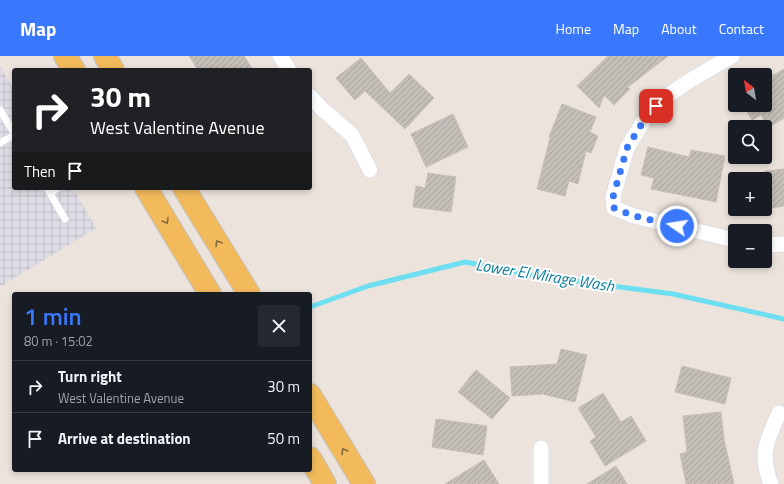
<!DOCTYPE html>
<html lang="en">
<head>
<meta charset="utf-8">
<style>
	:root { --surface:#171b24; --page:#242831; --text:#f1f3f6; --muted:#9ea1a6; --line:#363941; --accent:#3978fc }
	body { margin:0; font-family:"Titillium Web",sans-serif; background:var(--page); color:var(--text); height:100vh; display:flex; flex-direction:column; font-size:15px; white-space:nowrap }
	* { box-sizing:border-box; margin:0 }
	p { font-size:13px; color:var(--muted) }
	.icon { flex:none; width:22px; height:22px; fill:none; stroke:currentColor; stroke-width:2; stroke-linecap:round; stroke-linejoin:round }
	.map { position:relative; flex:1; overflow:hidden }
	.drawer { position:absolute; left:12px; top:236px; width:300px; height:180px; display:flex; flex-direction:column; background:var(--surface); border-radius:4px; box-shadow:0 2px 6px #0003 }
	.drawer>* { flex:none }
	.top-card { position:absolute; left:12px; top:12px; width:300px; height:122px; border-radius:4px; box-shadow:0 2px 6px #0003; background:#202124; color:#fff; overflow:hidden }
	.needle { width:26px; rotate:329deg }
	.tools { position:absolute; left:728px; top:12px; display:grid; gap:8px }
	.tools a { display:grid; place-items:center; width:44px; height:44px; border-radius:4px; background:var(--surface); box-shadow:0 2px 6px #0003; font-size:20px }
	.pin { position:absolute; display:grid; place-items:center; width:34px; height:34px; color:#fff; margin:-17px; border-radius:8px; box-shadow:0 2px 6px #0006 }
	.me { position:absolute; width:44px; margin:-22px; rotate:283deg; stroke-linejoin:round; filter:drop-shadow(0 0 3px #0008) }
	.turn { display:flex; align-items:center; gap:14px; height:84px; padding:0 12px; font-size:18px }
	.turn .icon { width:52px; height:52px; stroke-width:2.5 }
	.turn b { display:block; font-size:28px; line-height:34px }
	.then { display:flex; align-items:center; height:38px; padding:0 12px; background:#0003; gap:8px; font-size:15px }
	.round { display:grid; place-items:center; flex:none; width:42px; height:42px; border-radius:4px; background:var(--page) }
	.summary { display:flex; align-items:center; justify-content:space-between; height:68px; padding:0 12px }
	h1 { font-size:24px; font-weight:600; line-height:30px; color:var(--accent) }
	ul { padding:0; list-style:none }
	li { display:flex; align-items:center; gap:12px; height:52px; padding:0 12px; border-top:1px solid var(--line) }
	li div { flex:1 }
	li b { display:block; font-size:15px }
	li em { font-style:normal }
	header { display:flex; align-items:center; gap:24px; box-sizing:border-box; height:56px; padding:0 20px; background:var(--accent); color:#fff }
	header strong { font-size:19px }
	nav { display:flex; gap:22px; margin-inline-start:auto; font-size:14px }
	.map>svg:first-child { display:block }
	.industrial { fill:url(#industrial-grid) }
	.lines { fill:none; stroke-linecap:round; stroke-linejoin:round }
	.stream { stroke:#6ddff0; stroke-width:5 }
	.building { fill:url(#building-hatch); stroke:#c8bfb6 }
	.lane-casing { stroke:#d1d7e3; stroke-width:8 }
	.street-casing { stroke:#d1d7e3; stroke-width:16 }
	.primary-casing { stroke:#c3c3c3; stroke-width:24 }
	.lane { stroke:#fff; stroke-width:7 }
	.street { stroke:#fff; stroke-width:15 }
	.primary { stroke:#f2ba5b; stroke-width:22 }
	.oneway { stroke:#846b40 }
	.route { stroke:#3978fc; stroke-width:7; stroke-dasharray:0 12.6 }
	.labels { text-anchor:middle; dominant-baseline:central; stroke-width:4; stroke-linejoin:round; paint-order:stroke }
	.water-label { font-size:16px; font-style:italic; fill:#0b7f9d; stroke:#fff }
</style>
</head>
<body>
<header>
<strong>Map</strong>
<nav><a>Home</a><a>Map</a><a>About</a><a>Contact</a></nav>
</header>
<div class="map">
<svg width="784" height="428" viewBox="0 0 784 428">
	<defs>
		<pattern id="industrial-grid" width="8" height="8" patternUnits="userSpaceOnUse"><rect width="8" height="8" fill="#dedde5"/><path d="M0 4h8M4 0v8" fill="none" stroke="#bfbec5"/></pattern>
		<pattern id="building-hatch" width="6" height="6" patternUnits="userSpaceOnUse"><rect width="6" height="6" fill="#c4beb8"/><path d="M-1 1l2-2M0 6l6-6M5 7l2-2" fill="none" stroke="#a9a39e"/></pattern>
	</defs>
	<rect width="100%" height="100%" fill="#ece3dc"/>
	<!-- industrial -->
	<path class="industrial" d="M0 10 14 33V132H73L96 172 0 231Z"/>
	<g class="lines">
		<!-- stream -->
		<path class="stream" d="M310 251 368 230 465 206 537 220 673 238 784 263"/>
	</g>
	<!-- building -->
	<g class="building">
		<path d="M189 0H244L253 14H198Z"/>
		<path d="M608 0H668L628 31 630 33 614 49 604 39 599 52 577 30Z"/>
		<path d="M361 2 390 37 409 18 434 42 405 73 365 35 355 44 336 22Z"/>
		<path d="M784 13V62L768 72 761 59 752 64 743 49H765V24Z"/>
		<path d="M562 48 596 61 590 76 598 80 591 97 586 95 578 128 569 125 565 140 537 133 550 82 549 81Z"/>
		<path d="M453 58 468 91 426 111 411 78Z"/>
		<path d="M648 91 689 101 691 94 725 100 716 146 651 133 654 122 641 119Z"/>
		<path d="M784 113V150L765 153V115Z"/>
		<path d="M428 117 456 121 451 156 413 151 416 130 425 132Z"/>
		<path d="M561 293 587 299 575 346 543 338 512 340 510 311 557 308Z"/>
		<path d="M682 310 731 322 725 348 675 336Z"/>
		<path d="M476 314 510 342 492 363 458 336Z"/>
		<path d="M603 337 621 366 631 360 646 385 605 410 590 385 596 381 578 352Z"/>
		<path d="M721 356 724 383 734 428H686L680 398 687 396 683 360Z"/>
		<path d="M436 363 487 370 483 399 432 391Z"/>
		<path d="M484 404 499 428H445Z"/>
		<path d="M616 410 627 428H587Z"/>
	</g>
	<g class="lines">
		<!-- lane casing -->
		<g class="lane-casing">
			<g id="lane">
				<path d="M0 54 14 77"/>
				<path d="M0 87 14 79"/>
				<path d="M47 132 65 163"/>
				<path d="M50 137 58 132"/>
			</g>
		</g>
		<!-- street casing -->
		<g class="street-casing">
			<g id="street">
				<path d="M280 0 289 14"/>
				<path d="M732 0 689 25 667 40 646 61 627 92 613 141 614 152 634 160 735 184"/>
				<path d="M310 40 321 52 352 79 370 114"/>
				<path d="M765 189 784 188"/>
				<path d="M541 392V428"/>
				<path d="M771 428C759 398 767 384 779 357"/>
			</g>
		</g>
		<!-- primary casing -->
		<g class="primary-casing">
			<g id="primary">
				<path d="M65 0 74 14"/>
				<path d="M105 0 113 14"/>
				<path d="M146 132 210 238"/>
				<path d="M184 132 249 238"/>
				<path d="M310 339 364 428"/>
				<path d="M310 402 325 428"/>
			</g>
		</g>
		<!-- lane -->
		<use href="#lane" class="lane"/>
		<!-- street -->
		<use href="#street" class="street"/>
		<!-- primary -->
		<use href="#primary" class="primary"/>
	</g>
	<!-- one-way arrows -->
	<defs><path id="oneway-chevron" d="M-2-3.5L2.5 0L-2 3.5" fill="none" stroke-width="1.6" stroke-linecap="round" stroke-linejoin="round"/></defs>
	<g class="oneway">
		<use href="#oneway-chevron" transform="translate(166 165) rotate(59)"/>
		<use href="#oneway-chevron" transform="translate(218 187) rotate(-122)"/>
		<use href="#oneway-chevron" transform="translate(344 395) rotate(-121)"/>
	</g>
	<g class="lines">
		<!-- route -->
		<path class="route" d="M656 50 646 61 627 92 613 141 614 152 634 160 677 170"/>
	</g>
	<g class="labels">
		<!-- water labels -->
		<g class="water-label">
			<text transform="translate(545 219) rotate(9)">Lower El Mirage Wash</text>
		</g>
	</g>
</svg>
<div class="tools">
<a><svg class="needle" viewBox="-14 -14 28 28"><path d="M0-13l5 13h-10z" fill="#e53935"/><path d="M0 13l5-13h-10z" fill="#9ea1a6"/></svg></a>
<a><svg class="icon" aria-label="search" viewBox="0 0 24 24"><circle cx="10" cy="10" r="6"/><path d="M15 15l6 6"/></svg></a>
<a>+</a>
<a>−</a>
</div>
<div class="pin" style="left:656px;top:50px;background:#d93025"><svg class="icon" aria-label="arrive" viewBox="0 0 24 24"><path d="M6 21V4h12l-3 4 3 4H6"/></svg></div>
<svg class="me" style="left:677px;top:170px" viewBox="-20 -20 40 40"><circle r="17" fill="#3978fc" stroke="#fff" stroke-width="3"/><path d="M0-11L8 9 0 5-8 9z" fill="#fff"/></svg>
<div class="top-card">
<div class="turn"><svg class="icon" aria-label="right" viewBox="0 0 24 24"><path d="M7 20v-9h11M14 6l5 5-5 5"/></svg><div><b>30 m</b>West Valentine Avenue</div></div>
<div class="then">Then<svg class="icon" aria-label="arrive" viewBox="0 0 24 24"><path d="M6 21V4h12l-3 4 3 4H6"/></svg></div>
</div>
<section class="drawer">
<div class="summary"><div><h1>1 min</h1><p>80 m · 15:02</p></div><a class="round"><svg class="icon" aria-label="close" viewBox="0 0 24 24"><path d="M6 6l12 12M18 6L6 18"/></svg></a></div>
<ul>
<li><svg class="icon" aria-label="right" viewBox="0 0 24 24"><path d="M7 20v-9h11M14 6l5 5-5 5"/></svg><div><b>Turn right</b><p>West Valentine Avenue</p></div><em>30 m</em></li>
<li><svg class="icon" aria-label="arrive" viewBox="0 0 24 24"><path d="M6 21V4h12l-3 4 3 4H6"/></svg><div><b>Arrive at destination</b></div><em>50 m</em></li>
</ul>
</section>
</div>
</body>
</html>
